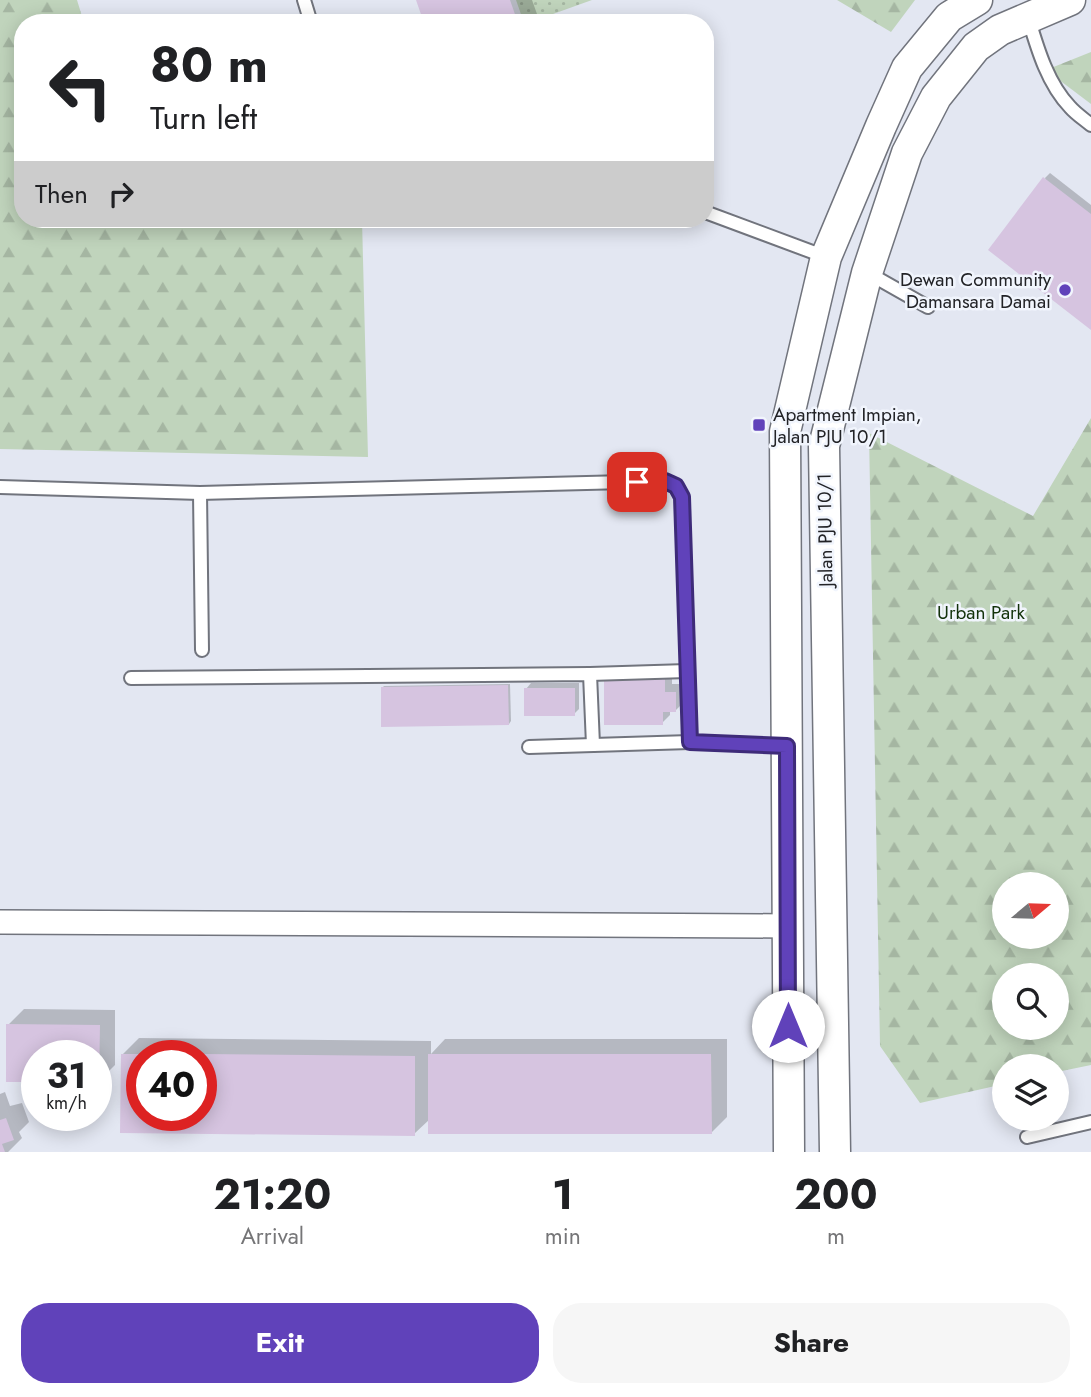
<!DOCTYPE html>
<html lang="en">
<head>
<meta charset="utf-8">
<style>
	:root { --surface:#fff; --page:#f6f6f6; --text:#202124; --muted:#757577; --accent:#6042ba }
	body { margin:0; font-family:Jost,sans-serif; background:var(--page); color:var(--text); height:100vh; display:flex; flex-direction:column; font-size:26px; white-space:nowrap }
	* { box-sizing:border-box; margin:0 }
	p { font-size:23px; color:var(--muted) }
	.icon { flex:none; width:38px; height:38px; fill:none; stroke:currentColor; stroke-width:2; stroke-linecap:round; stroke-linejoin:round }
	.map { position:relative; height:1152px; overflow:hidden }
	.side { display:flex; flex-direction:column; background:var(--surface); flex:1 }
	.side>* { flex:none }
	.guide { position:absolute; left:14px; top:14px; width:700px; height:214px; border-radius:28px; box-shadow:0 4px 18px #0003; background:#fff; color:var(--text); overflow:hidden }
	.needle { width:46px; rotate:71deg }
	.buttons { position:absolute; left:992px; top:872px; display:grid; gap:14px }
	.buttons a { display:grid; place-items:center; width:77px; height:77px; border-radius:50%; background:var(--surface); box-shadow:0 4px 18px #0003; font-size:35px }
	.speed { position:absolute; left:21px; top:1040px; display:flex; gap:14px; font-size:35px; font-weight:700; text-align:center }
	.speed>* { display:grid; place-content:center; width:91px; height:91px; border-radius:50%; background:var(--surface); box-shadow:0 4px 18px #0003; line-height:1 }
	.speed small { font-size:18px; font-weight:400 }
	.speed .limit { border:10px solid #d22; background:#fff; color:#111 }
	.pin { position:absolute; display:grid; place-items:center; width:60px; height:60px; color:#fff; margin:-30px; border-radius:14px; box-shadow:0 4px 10px #0006 }
	.me { position:absolute; width:77px; margin:-38px; rotate:0deg; stroke-linejoin:round; filter:drop-shadow(0 0 5px #0008) }
	.turn { display:flex; align-items:center; gap:24px; height:147px; padding:0 21px; font-size:32px }
	.turn .icon { width:91px; height:91px; stroke-width:2.5 }
	.turn b { display:block; font-size:49px; line-height:60px }
	.then { display:flex; align-items:center; height:66px; padding:0 21px; background:#0003; gap:14px; font-size:26px }
	.eta { display:flex; justify-content:space-evenly; align-items:center; height:119px; text-align:center }
	.eta b { font-size:42px; font-weight:700; line-height:49px }
	.primary-button { display:flex; gap:14px; margin-top:auto; padding:14px 21px }
	.primary-button a { flex:1; height:80px; border-radius:28px; background:var(--accent); color:#fff; font-size:28px; font-weight:700; line-height:80px; text-align:center }
	.primary-button a+a { background:var(--page); color:var(--text) }
	.map>svg:first-child { display:block }
	.forest { fill:url(#forest-firs); fill-rule:evenodd }
	.park { fill:url(#park-dots) }
	.shadow { fill:#0003; fill-rule:evenodd }
	.building { fill:#d6c4e0 }
	.lines { fill:none; stroke-linecap:round; stroke-linejoin:round }
	.service-casing { stroke:#71747d; stroke-width:16 }
	.minor-casing { stroke:#71747d; stroke-width:26 }
	.tertiary-casing { stroke:#71747d; stroke-width:33 }
	.service { stroke:#fff; stroke-width:12 }
	.minor { stroke:#fff; stroke-width:23 }
	.tertiary { stroke:#fff; stroke-width:30 }
	.route-casing { stroke:#3e2b79; stroke-width:18 }
	.route { stroke:#6042ba; stroke-width:12 }
	.poi-dot { fill:#6042ba; stroke:#f1f5fd; stroke-width:2.5 }
	.labels { text-anchor:middle; dominant-baseline:central; stroke-width:5; stroke-linejoin:round; paint-order:stroke }
	.poi-label { font-size:19px; fill:#222327; stroke:#f1f5fd; text-anchor:end }
	.street-label { font-size:19px; fill:#222327; stroke:#f1f5fd }
	.park-label { font-size:19px; fill:#13320b; stroke:#f1f5fd }
</style>
</head>
<body>
<div class="map">
<svg width="1091" height="1152" viewBox="0 0 1091 1152">
	<defs>
		<pattern id="forest-firs" width="22" height="20" patternUnits="userSpaceOnUse" patternTransform="scale(1.75)"><rect width="22" height="20" fill="#c0d4bc"/><path d="M5 1l3.5 6h-7zM16 11l3.5 6h-7z" fill="#a5b6a2"/></pattern>
		<pattern id="park-dots" width="8" height="8" patternUnits="userSpaceOnUse" patternTransform="scale(1.75)"><rect width="8" height="8" fill="#c0d4bc"/><path d="M2 2h.1M6 6h.1" fill="none" stroke="#a5b6a2" stroke-width="1.8" stroke-linecap="round"/></pattern>
	</defs>
	<rect width="100%" height="100%" fill="#e3e7f2"/>
	<!-- forest -->
	<g class="forest">
		<path d="M0 0H77L84 23H23V219H362L368 457 0 449Z"/>
		<path d="M837 0H915L891 32Z"/>
		<path d="M1091 52V104L1046 70Z"/>
		<path d="M1091 418V1065L1057 1072V1066H1004V1084L920 1103 880 1046 869 433 1033 516ZM1004 884H1057V936H1004ZM1004 975H1057V1027H1004Z"/>
	</g>
	<!-- park -->
	<path class="park" d="M516 0H592L528 23H524Z"/>
	<!-- shadow -->
	<g class="shadow">
		<path d="M418 0H532L537 14 528 23H426Z"/>
		<path d="M1050 173 1091 205V327L1045 178Z"/>
		<path d="M672 671V684H684V702L676 710H670V715L662 723 606 679Z"/>
		<path d="M531 683H579V709L574 714 526 689Z"/>
		<path d="M510 684 511 721 509 724 382 688 384 686Z"/>
		<path d="M24 1009 115 1010V1065L99 1081 96 1055H37L8 1025Z"/>
		<path d="M139 1038 431 1041V1054L445 1039H727V1117L711 1133 430 1119 414 1134 122 1131 123 1054ZM142 1055H201V1115H142Z"/>
		<path d="M5 1092 10 1106 22 1103 29 1122 19 1132 22 1138 8 1152H0V1094Z"/>
	</g>
	<!-- building -->
	<g class="building">
		<path d="M416 0H510L518 23H424Z"/>
		<path d="M1043 177 1091 214V330L988 250Z"/>
		<path d="M665 678V692H676V712H663V725H604V679Z"/>
		<path d="M508 685 509 725 381 727V687Z"/>
		<rect x="524" y="688" width="51" height="28"/>
		<path d="M6 1024 100 1025 99 1083H96V1055H37V1082H6Z"/>
		<path d="M121 1054H142V1115H201V1054L415 1056V1136L120 1133Z"/>
		<path d="M428 1054H711L712 1134H428Z"/>
		<path d="M6 1118 14 1140 2 1144 5 1152H0V1120Z"/>
	</g>
	<g class="lines">
		<!-- service casing -->
		<g class="service-casing">
			<g id="service">
				<path d="M304 0 311 23"/>
				<path d="M1028 17C1037 47 1047 83 1070 107 1076 114 1084 119 1091 125"/>
				<path d="M705 212 826 257"/>
				<path d="M868 273 928 307"/>
				<path d="M0 487 200 493 665 481 676 486 682 497 690 742 787 746"/>
				<path d="M200 493 202 650"/>
				<path d="M590 674 687 671"/>
				<path d="M131 678 590 674 593 745"/>
				<path d="M529 747 690 742"/>
				<path d="M1027 1137 1091 1122"/>
			</g>
		</g>
		<!-- minor casing -->
		<g class="minor-casing">
			<path id="minor" d="M0 922 787 926"/>
		</g>
		<!-- tertiary casing -->
		<g class="tertiary-casing">
			<g id="tertiary">
				<path d="M789 1152 785 432 826 257 881 126 907 68 949 17 977 0"/>
				<path d="M835 1152 824 446 867 273 907 153 936 97 976 47 1000 30 1070 0"/>
			</g>
		</g>
		<!-- service -->
		<use href="#service" class="service"/>
		<!-- minor -->
		<use href="#minor" class="minor"/>
		<!-- tertiary -->
		<use href="#tertiary" class="tertiary"/>
	</g>
	<g class="lines">
		<!-- route casing -->
		<g class="route-casing">
			<path id="route" d="M637 482 665 481 676 486 682 497 690 742 787 746 788 1026"/>
		</g>
		<!-- route -->
		<use href="#route" class="route"/>
	</g>
	<!-- markers -->
	<g class="poi-dot">
		<circle cx="1065" cy="290" r="7"/>
		<rect x="752" y="418" width="14" height="14" rx="3.5"/>
	</g>
	<g class="labels">
		<!-- poi labels -->
		<g class="poi-label">
			<text x="1051" y="279">Dewan Community<tspan x="1051" dy="22">Damansara Damai</tspan></text>
			<text x="773" y="414" text-anchor="start">Apartment Impian,<tspan x="773" dy="22">Jalan PJU 10/1</tspan></text>
		</g>
		<!-- street labels -->
		<g class="street-label">
			<text transform="translate(825 530) rotate(-91)">Jalan PJU 10/1</text>
		</g>
		<!-- park labels -->
		<g class="park-label">
			<text x="981" y="612">Urban Park</text>
		</g>
	</g>
</svg>
<div class="buttons">
<a><svg class="needle" viewBox="-14 -14 28 28"><path d="M0-13l5 13h-10z" fill="#e53935"/><path d="M0 13l5-13h-10z" fill="#757577"/></svg></a>
<a><svg class="icon" aria-label="search" viewBox="0 0 24 24"><circle cx="10" cy="10" r="6"/><path d="M15 15l6 6"/></svg></a>
<a><svg class="icon" aria-label="layers" viewBox="0 0 24 24"><path d="M12 4l9 5-9 5-9-5zM3 14l9 5 9-5"/></svg></a>
</div>
<div class="speed"><div>31<small>km/h</small></div><div class="limit">40</div></div>
<div class="pin" style="left:637px;top:482px;background:#d93025"><svg class="icon" aria-label="arrive" viewBox="0 0 24 24"><path d="M6 21V4h12l-3 4 3 4H6"/></svg></div>
<svg class="me" style="left:788px;top:1026px" viewBox="-20 -20 40 40"><circle r="19" fill="#fff"/><path d="M0-13L10 11 0 6-10 11z" fill="#6042ba"/></svg>
<div class="guide">
<div class="turn"><svg class="icon" aria-label="left" viewBox="0 0 24 24"><path d="M17 20v-9H6M10 6l-5 5 5 5"/></svg><div><b>80 m</b>Turn left</div></div>
<div class="then">Then<svg class="icon" aria-label="right" viewBox="0 0 24 24"><path d="M7 20v-9h11M14 6l5 5-5 5"/></svg></div>
</div>
</div>
<section class="side">
<div class="eta">
<div><b>21:20</b><p>Arrival</p></div>
<div><b>1</b><p>min</p></div>
<div><b>200</b><p>m</p></div>
</div>
<div class="primary-button"><a>Exit</a><a>Share</a></div>
</section>
</body>
</html>
